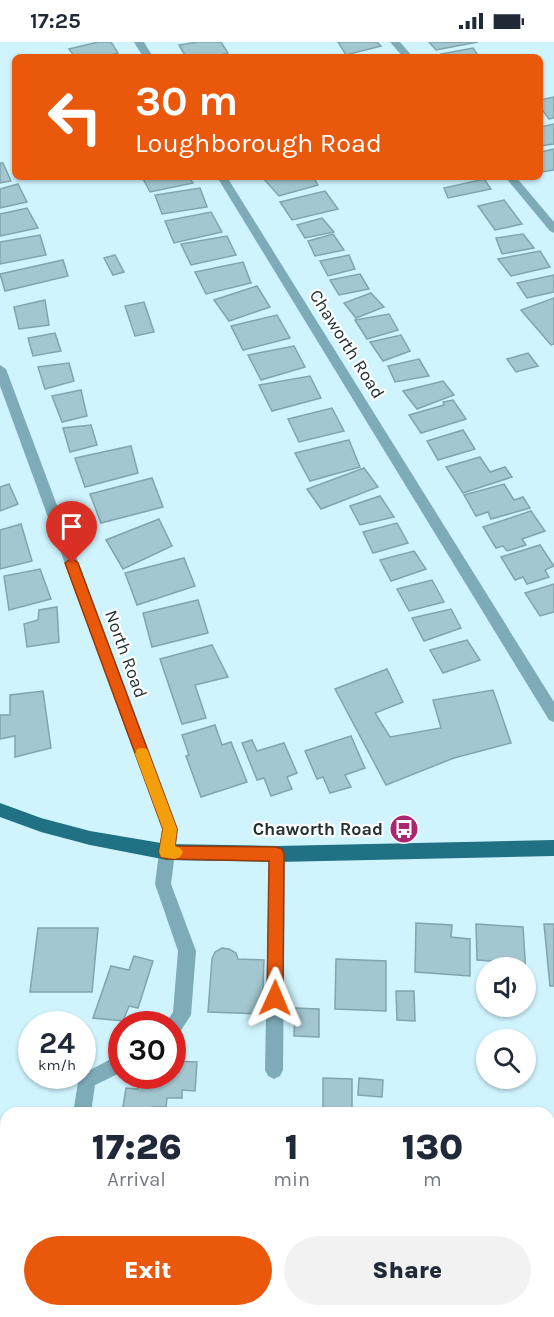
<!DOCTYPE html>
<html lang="en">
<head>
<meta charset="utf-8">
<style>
	:root { --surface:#fff; --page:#f2f2f3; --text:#1f2937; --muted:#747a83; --accent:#ea580c }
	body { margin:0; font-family:Karla,sans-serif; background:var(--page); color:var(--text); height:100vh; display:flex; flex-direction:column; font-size:22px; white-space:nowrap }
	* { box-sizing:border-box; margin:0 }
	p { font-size:20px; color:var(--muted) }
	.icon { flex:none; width:33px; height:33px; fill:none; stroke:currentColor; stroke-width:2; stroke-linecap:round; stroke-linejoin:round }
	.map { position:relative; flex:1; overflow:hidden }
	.side { position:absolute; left:0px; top:1065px; width:555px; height:210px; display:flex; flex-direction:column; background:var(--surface); border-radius:18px 18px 0 0; box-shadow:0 2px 4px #0004 }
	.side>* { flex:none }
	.guide { position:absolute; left:12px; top:12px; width:531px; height:126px; border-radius:9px; box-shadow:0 2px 4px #0004; background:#ea580c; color:#fff; overflow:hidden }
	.controls { position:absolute; left:476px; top:915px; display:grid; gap:12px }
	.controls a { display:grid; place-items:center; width:60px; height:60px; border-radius:50%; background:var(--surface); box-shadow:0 2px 4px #0004; font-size:30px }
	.speed { position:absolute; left:18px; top:969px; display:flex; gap:12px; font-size:30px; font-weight:700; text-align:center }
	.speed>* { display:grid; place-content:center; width:78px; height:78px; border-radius:50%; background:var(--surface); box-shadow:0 2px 4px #0004; line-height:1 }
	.speed small { font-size:15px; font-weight:400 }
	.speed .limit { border:9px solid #d22; background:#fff; color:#111 }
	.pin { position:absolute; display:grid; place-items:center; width:51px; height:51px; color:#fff; margin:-62px -26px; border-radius:50% 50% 50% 0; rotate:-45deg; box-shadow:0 0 6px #0007 }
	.pin .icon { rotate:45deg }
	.me { position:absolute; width:66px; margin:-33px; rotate:1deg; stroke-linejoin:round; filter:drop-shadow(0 0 4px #0008) }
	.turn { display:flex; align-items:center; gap:21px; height:126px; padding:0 24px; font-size:27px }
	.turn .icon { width:78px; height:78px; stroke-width:2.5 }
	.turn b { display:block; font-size:42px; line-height:51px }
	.eta { display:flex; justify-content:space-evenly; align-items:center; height:102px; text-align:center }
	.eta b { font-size:36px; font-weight:800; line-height:42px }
	.action { display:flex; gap:12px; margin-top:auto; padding:12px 24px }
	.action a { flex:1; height:69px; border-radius:36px; background:var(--accent); color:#fff; font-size:24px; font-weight:800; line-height:69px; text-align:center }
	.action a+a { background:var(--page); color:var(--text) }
	.status { display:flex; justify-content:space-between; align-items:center; height:42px; padding:0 30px; background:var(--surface); direction:ltr }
	.status svg { height:16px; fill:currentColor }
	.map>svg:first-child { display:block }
	.building { fill:#a3c7d1; stroke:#81a4ad; stroke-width:1.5 }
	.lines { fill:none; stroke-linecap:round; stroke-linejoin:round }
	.minor { fill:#7dabb8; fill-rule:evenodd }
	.major { fill:#207183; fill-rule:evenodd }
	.route { fill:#ea580c; stroke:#983908; stroke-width:1.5 }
	.slow { fill:#f59e0b }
	.labels { text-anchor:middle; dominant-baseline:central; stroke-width:4.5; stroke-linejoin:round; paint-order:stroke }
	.street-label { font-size:18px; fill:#223134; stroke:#fff }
	.poi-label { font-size:18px; font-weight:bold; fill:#223134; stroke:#fff; text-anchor:end }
</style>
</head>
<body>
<div class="status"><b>17:25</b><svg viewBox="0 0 49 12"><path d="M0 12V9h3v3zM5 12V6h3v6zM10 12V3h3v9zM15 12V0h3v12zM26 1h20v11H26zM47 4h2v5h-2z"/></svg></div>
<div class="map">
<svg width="554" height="1275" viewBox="0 0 554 1275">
	<rect width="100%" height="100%" fill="#cff4fe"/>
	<!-- building -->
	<g class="building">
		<path d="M98 0H111L118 11 103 15H75L69 7Z"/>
		<path d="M198 0H221L228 11 213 15H186L179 3Z"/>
		<path d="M338 0H377L381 4 346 13Z"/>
		<path d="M429 0H478L436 8Z"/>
		<path d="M473 6 479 15H443L441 12Z"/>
		<path d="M554 55V76L549 77 540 65V58Z"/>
		<path d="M554 82V102L540 104V85Z"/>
		<path d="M554 107V128L542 130 540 110Z"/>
		<path d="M0 121H3L11 139 0 141Z"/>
		<path d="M142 135H189L193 141 150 150Z"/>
		<path d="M270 135H313L318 143 279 154 264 137Z"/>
		<path d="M484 137 491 147 448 156 444 146Z"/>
		<path d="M18 142 27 160 0 166V147Z"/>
		<path d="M200 146 207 165 162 172 155 153Z"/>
		<path d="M325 149 338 167 292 178 280 160Z"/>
		<path d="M504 158 522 182 495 188 478 164Z"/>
		<path d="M27 166 38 186 0 194V172Z"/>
		<path d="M211 170 222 190 174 201 165 179Z"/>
		<path d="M322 176 334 190 305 196 297 183Z"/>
		<path d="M333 192 344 208 315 214 308 199Z"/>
		<path d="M523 192 534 206 502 212 496 196Z"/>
		<path d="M40 193 46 213 0 222V200Z"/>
		<path d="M227 194 236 213 191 223 181 202Z"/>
		<path d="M540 209 550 225 511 234 498 217Z"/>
		<path d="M115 213 124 230 113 233 104 216Z"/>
		<path d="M349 213 355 227 328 234 320 219Z"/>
		<path d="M63 218 68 234 5 249 0 232Z"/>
		<path d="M243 220 251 241 206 252 195 230Z"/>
		<path d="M360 232 369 247 339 253 330 238Z"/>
		<path d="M554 233V250L527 256 517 241Z"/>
		<path d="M257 244 270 265 229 279 214 258Z"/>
		<path d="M371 251 384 265 356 276 344 261Z"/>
		<path d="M554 256V302L551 303 521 268Z"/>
		<path d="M45 258 49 283 19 287 14 265Z"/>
		<path d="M144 260 154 290 135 294 125 264Z"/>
		<path d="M389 272 398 288 367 297 355 278Z"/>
		<path d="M277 273 290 296 243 308 231 284Z"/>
		<path d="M55 291 61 309 33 314 28 296Z"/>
		<path d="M401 293 410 309 383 319 370 300Z"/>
		<path d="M294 304 305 325 261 338 248 313Z"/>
		<path d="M528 311 538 324 516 330 507 317Z"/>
		<path d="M419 317 429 334 395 340 388 324Z"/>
		<path d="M69 321 74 339 45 347 38 325Z"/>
		<path d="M310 334 321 356 272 369 259 343Z"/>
		<path d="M443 339 454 353 417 367 403 349Z"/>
		<path d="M81 348 87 374 62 380 52 354Z"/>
		<path d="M453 358 466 377 421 391 409 373 444 363 443 360Z"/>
		<path d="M332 366 344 389 299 400 288 377Z"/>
		<path d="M91 383 97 403 70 410 63 386Z"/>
		<path d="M463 388 475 407 438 418 427 399Z"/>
		<path d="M349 398 360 425 310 439 295 411Z"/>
		<path d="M131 404 138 431 85 445 75 416Z"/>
		<path d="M480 415 490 430 505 425 512 435 463 451 446 425Z"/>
		<path d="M364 426 378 445 321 467 307 447Z"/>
		<path d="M152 436 163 465 101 481 90 452Z"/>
		<path d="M9 442 18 462 0 469V445Z"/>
		<path d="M504 442 514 458 523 455 530 466 491 477 488 470 476 474 464 453Z"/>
		<path d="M380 454 394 475 360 483 350 464Z"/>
		<path d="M531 469 545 489 522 497 526 503 507 509 503 504 496 506 483 485Z"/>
		<path d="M159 477 172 504 123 527 106 498Z"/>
		<path d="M397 481 408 501 373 511 363 490Z"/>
		<path d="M21 482 32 519 0 527V488Z"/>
		<path d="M540 503 554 524 545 528 549 535 527 542 523 535 515 538 501 515Z"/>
		<path d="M414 509 426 527 391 539 380 518Z"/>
		<path d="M184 516 195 544 137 563 125 531Z"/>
		<path d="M40 527 51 557 9 568 4 534Z"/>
		<path d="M432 538 444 560 409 569 397 547Z"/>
		<path d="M554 542V570L540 574 525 551Z"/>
		<path d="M198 558 208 591 152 605 143 571Z"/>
		<path d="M57 565 59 600 27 605 24 582 38 578 39 568Z"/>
		<path d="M451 567 461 586 424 599 412 576Z"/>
		<path d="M467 598 480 618 443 631 430 608Z"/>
		<path d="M212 603 228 635 195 643 206 676 182 682 160 617Z"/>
		<path d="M387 627 403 660 375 671 390 695 441 686 433 658 493 648 511 701 454 716 386 743 335 647Z"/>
		<path d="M43 649 51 706 15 715V694L0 697V673H10V653Z"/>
		<path d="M215 683 222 703 231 700 247 740 201 755 186 714 189 713 182 693Z"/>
		<path d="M351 694 365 726 345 733 351 745 330 751 323 735 317 737 305 709Z"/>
		<path d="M252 698 257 709 284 701 297 731 287 735 292 747 271 754 264 736 257 738 242 701Z"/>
		<path d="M416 881 452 883 451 895 470 897V934L415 930Z"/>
		<path d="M476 882 523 885 526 933 525 926H505V920L477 918Z"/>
		<path d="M544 882H554V944H550Z"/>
		<path d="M38 886H98L92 950H30Z"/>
		<path d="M222 906 229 907 236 911 238 917 264 918 262 972 208 970 212 917 215 910Z"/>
		<path d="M134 914 153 919 138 966 129 964 123 979 93 976 111 924 129 928Z"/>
		<path d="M336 917 386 919V969L335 967Z"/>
		<path d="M396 949H414L415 979 397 978Z"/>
		<path d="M295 966 319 967V995L294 994Z"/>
		<path d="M173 1019 197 1020 195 1049 182 1048V1056H167L166 1065H152V1071H122L126 1046 138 1047 139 1036 153 1037V1034H172Z"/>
		<path d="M323 1036 352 1037V1067L323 1066Z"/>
		<path d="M359 1036 383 1038 382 1055 358 1053Z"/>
		<path d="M0 1122H6V1201H2L0 1215Z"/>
		<rect x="549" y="1170" width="5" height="37"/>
		<path d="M10 1269H35V1275H9Z"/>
		<path d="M131 1269H190L189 1275H130Z"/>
		<rect x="417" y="1269" width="73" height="6"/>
	</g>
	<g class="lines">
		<!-- minor -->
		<g class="minor">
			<path d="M134 0H144L153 15H143Z"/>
			<path d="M390 0H400L413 15H403Z"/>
			<path d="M217 135H227L554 660V680L549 678Z"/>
			<path d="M505 135H516L554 180V191L550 189Z"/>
			<path d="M0 323 6 327 178 787 171 842 196 909 191 973 178 993 172 996V982H165L173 970 178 909 155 842 162 787 0 344Z"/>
			<path d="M277 804 283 807 285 812 283 1028 280 1034 274 1037 268 1034 265 1028 269 812 271 807Z"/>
			<path d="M122 1011V1030L95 1043 91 1071H73L79 1034Z"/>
			<path d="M50 1269H70L69 1275H49Z"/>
		</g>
		<!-- major -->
		<path class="major" d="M0 761 41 776 90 789 167 802 277 804 554 798V814L277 820 167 818 90 803 41 790 0 775Z"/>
	</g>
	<!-- route -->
	<path class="route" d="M72 516 78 521 177 787 175 804 276 805 282 807 284 812 283 956 281 962 275 964 269 962 267 956 269 819 167 817 161 815 159 810 163 787 65 521Z"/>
	<!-- slow -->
	<path class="slow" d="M142 706 147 707 149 712 177 787 175 804 180 806 183 810 180 815 175 817 161 815 159 810 163 787 135 712 137 707Z"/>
	<!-- icons -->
	<defs>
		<g id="bus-disc" transform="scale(1.5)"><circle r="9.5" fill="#ab2670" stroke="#fff"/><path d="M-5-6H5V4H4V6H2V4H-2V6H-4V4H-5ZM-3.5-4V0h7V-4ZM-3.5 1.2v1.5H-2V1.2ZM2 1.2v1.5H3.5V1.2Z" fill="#fff"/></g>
	</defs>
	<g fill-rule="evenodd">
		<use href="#bus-disc" x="404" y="787"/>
	</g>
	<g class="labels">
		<!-- street labels -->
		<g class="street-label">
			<text transform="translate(347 302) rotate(58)">Chaworth Road</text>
			<text transform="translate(126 612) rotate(70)">North Road</text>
		</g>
		<!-- poi labels -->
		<g class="poi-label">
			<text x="383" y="787">Chaworth Road</text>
		</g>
	</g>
</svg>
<div class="controls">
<a><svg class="icon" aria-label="sound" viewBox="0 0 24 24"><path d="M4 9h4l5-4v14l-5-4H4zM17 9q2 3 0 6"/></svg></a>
<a><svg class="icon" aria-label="search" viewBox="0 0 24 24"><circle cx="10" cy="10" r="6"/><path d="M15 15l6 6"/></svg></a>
</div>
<div class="speed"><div>24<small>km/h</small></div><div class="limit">30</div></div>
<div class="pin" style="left:72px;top:521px;background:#d93025"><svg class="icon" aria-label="arrive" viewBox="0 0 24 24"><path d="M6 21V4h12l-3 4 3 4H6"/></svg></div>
<svg class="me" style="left:275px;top:956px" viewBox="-20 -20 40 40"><path d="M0-17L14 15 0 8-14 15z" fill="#ea580c" stroke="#fff" stroke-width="4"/></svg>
<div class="guide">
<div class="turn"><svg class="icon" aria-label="left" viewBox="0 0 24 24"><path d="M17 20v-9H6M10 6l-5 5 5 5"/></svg><div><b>30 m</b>Loughborough Road</div></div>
</div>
<section class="side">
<div class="eta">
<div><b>17:26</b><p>Arrival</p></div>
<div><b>1</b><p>min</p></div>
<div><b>130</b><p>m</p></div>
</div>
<div class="action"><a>Exit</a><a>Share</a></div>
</section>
</div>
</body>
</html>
